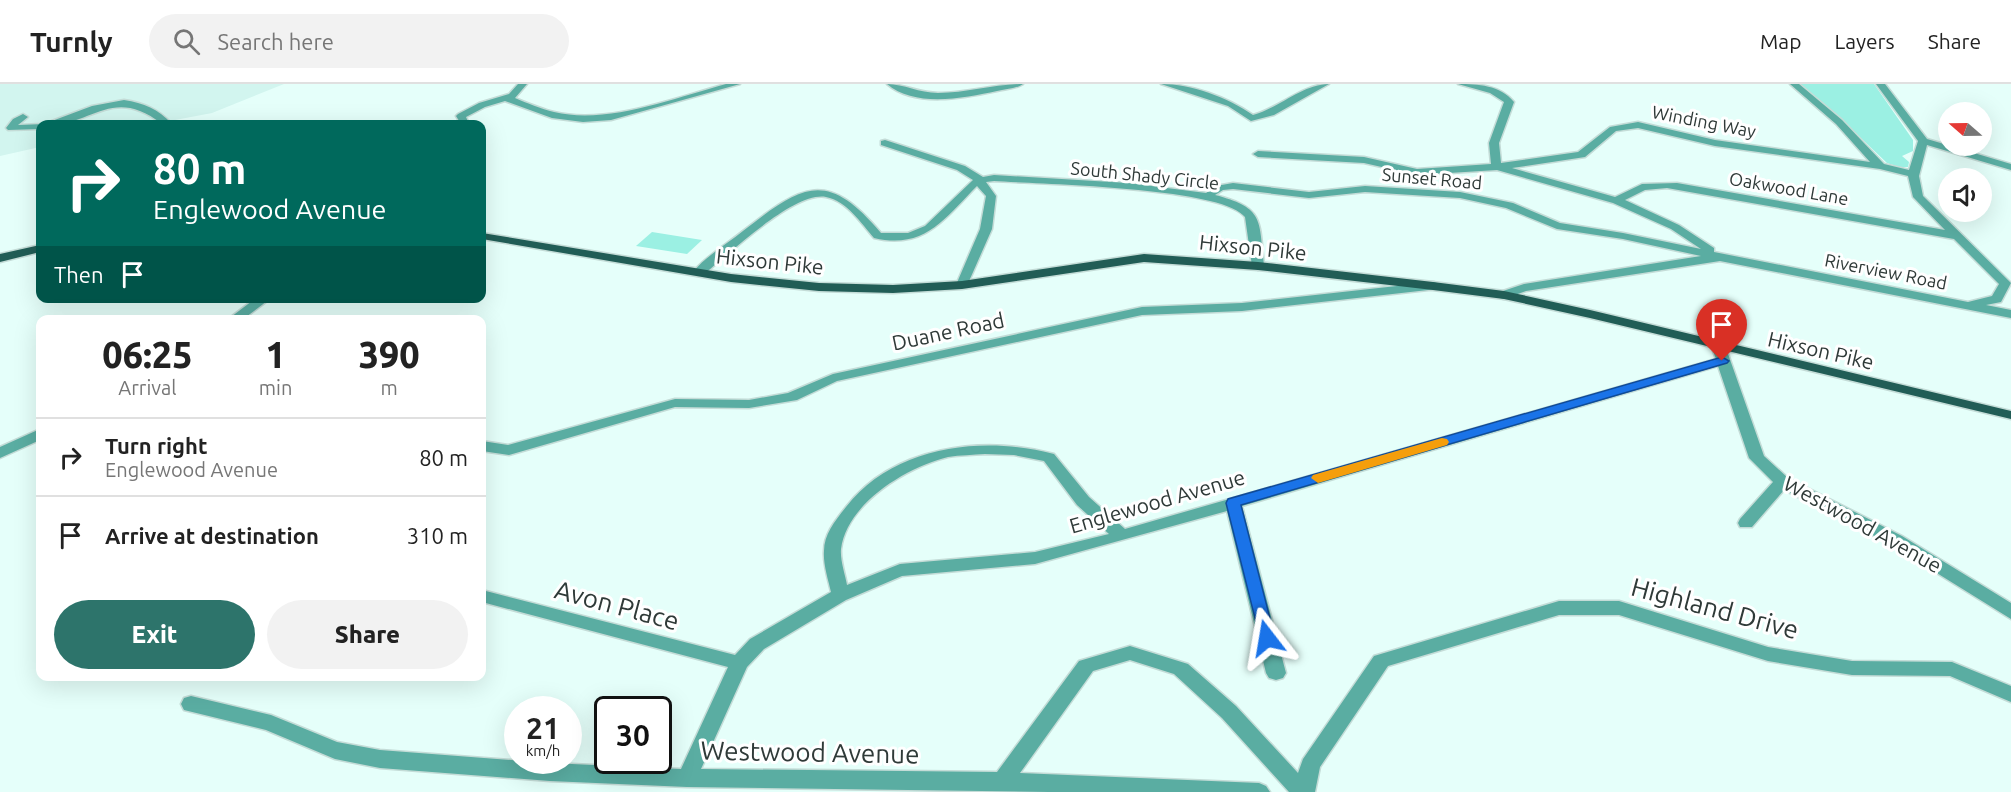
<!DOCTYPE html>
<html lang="en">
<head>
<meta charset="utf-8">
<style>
	:root { --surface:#fff; --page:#f2f2f2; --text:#222; --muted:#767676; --line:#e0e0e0; --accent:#2d746b }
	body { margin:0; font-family:Ubuntu,sans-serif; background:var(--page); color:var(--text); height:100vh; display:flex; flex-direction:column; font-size:22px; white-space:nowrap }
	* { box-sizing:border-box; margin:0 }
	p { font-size:20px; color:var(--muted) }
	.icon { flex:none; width:33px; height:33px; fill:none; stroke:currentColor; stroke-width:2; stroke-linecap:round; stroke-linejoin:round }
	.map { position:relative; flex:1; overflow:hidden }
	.side { position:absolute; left:36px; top:231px; width:450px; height:366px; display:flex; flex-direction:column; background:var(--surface); border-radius:12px; box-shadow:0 6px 24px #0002 }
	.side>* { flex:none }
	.hud { position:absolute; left:36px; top:36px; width:450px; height:183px; border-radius:12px; box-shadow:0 6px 24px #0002; background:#00695c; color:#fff; overflow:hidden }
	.needle { width:39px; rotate:290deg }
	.fabs { position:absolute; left:1938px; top:18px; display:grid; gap:12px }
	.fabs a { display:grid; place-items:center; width:54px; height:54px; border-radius:50%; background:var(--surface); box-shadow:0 6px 24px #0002; font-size:30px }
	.speed { position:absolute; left:504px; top:612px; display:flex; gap:12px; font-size:30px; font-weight:700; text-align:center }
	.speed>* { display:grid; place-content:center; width:78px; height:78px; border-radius:50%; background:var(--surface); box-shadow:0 6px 24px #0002; line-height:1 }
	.speed small { font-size:15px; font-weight:400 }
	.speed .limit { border:3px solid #111; border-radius:9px; background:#fff; color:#111 }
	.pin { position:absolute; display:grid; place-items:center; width:51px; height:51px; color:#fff; margin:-62px -26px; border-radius:50% 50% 50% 0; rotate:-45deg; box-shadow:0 0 6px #0007 }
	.pin .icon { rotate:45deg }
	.me { position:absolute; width:66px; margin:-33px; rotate:346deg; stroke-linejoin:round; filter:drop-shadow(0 0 4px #0008) }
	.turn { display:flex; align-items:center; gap:21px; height:126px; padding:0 18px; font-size:27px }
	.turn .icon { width:78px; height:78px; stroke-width:2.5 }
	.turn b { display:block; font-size:42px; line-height:51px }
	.then { display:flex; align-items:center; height:57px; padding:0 18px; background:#0003; gap:12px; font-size:22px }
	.eta { display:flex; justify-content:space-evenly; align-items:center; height:102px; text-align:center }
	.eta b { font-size:36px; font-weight:800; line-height:42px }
	.primary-button { display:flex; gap:12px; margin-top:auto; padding:12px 18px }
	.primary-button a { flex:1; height:69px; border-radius:36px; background:var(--accent); color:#fff; font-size:24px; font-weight:800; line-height:69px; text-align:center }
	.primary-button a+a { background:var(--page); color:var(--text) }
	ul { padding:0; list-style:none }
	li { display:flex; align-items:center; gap:18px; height:78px; padding:0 18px; border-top:2px solid var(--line) }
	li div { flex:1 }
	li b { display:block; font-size:22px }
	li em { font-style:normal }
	header { display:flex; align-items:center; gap:36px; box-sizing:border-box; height:84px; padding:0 30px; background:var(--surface); border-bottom:2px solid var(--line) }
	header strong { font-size:28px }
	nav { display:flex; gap:33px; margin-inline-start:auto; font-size:21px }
	.search { width:420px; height:54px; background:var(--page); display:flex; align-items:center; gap:15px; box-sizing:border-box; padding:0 21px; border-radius:33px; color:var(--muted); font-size:22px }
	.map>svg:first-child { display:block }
	.built { fill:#d2f5ef }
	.green { fill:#9bf0e3 }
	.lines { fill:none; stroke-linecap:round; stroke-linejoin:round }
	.minor-casing { stroke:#c4dcd7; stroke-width:3 }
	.major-casing { stroke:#c4dcd7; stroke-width:3 }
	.minor { fill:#5aada2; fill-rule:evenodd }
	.major { fill:#215d56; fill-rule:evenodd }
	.route { fill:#1a73e8; stroke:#114b97; stroke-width:1.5 }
	.slow { fill:#f59e0b }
	.labels { text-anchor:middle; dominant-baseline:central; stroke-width:6; stroke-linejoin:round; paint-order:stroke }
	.far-street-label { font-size:18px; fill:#2f3a38; stroke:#fff }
	.street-label { font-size:21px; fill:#2f3a38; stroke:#fff }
	.near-street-label { font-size:26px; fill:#2f3a38; stroke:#fff }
</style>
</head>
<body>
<header>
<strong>Turnly</strong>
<div class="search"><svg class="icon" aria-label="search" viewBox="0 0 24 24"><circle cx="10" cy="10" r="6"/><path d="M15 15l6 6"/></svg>Search here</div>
<nav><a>Map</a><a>Layers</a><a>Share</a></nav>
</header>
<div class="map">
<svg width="2011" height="708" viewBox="0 0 2011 708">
	<rect width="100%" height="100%" fill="#e5fffa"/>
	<!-- built -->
	<path class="built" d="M0 0H284L212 29 154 40H40V63L0 72Z"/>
	<!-- green -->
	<g class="green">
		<path d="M1797 0H1874L1913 56V67L1902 72 1909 78 1908 83H1899L1887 79 1839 33Z"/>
		<path d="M652 148 702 156 687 170 636 162Z"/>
	</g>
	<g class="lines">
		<!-- minor casing -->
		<g class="minor-casing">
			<g id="minor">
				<path d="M518 0H527L515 14C527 19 541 25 554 28 607 41 674 14 726 0H740L611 36 583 38 552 34 505 17 485 23 466 33 469 40H461L456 32 458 30 479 19 509 10Z"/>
				<path d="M887 0C904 0 919 9 938 9 967 9 995 0 1023 0 1016 5 1005 5 997 7 964 14 915 24 887 0Z"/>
				<path d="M1161 0C1191 0 1227 13 1253 31 1279 24 1303 0 1329 0L1274 31 1251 37 1228 22Z"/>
				<path d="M1458 0C1478 0 1500 1 1514 18L1499 59 1501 79 1578 68 1610 43 1638 38 1715 56 1870 78 1836 40 1790 0H1799L1842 36 1884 80 1909 86 1918 57 1876 0H1885L1927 55 2011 80V86L1927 61 1919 92 1923 112 2011 199 2001 218 1986 221 2011 226V234L1720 177 1526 207 1504 215 1500 214 1498 211 1500 208 1524 200 1701 172 1623 155 1557 145 1506 124 1460 114 1365 108 1309 114 1233 105 1223 106 1215 111C1265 124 1259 136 1264 182L1258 186 1252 182 1245 133C1223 103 1037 100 994 97L986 98 996 112 992 145 966 204H958L956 201 980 145 986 112 977 102C945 134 925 166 874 154 861 139 847 117 826 113 794 107 728 171 703 191L699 192 693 188C706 172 727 160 743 147 803 100 827 85 881 149H908L925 142 973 96 957 86 881 61V57L885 56 965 82 983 93 994 91 1128 99 1206 109 1216 102 1233 99 1309 108 1365 102 1460 108 1513 119 1560 139 1623 149 1701 165 1671 145 1613 119 1497 86 1417 91 1364 79 1258 73 1253 70 1258 67 1364 73 1417 85 1491 80 1489 59 1504 18 1490 9ZM1638 44 1715 62 1880 85 1908 92 1913 113 1945 146 1677 99 1642 100 1615 113 1512 84 1585 73 1616 47ZM1667 104 1954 155 1999 200 1992 212 1968 218 1714 168V164L1679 141 1625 116 1645 106Z"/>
				<path d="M124 16C144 19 158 25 172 40H162C111 0 90 45 44 40L92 22Z"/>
				<path d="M23 30 28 33 18 41 44 40H40V45L8 46 6 44 13 35Z"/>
				<path d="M1433 198 1437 199 1439 202 1437 205 1242 227 1142 231 837 297 797 316 749 324 675 323 509 371 482 367V357L508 361 675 315 749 316 788 309 833 290 1142 223 1242 219Z"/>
				<path d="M256 214H271L242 236H227Z"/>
				<path d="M1720 263 1727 267 1764 372 1788 394 1902 452 2011 519V535L1890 460 1784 406 1752 443H1740L1738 439 1740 435 1773 398 1749 374 1718 282 1242 422 1286 589 1283 594 1276 596 1269 594 1266 589 1227 427 1035 480 902 492 846 516 764 565 747 583 701 685 997 688 1079 577 1130 562 1188 580 1236 622 1298 689 1303 675 1374 572 1559 517H1619L1768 563 1852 577 1952 578 2011 602V618L1950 592 1852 591 1768 577 1619 531H1559L1388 582 1320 683 1315 708H1289L1222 634 1174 590 1130 576 1093 587 1020 689 1259 699 1266 702 1270 708H1049L687 703 550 697 380 684 335 675 266 646 184 626 181 620 184 614 191 612 271 631 337 658 380 666 550 679 681 685 728 583 482 518V506L735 571 750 555 831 508C828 495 823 480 824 467 824 450 835 437 846 423 893 362 983 351 1054 370L1089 413 1125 445 1716 275 1713 267ZM985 370 1014 371 1044 377 1077 421 1109 450 1035 468 900 480 847 501C845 490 840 476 841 465 847 419 907 383 948 373 960 371 973 371 985 370Z"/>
				<path d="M40 345V356L0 374V363Z"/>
			</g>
		</g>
		<!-- major casing -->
		<g class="major-casing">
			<g id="major">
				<path d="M482 149 731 190 819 199 893 201 962 197 1144 170 1258 178 1433 198 1504 207 1590 226 2011 327V335L1590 234 1504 215 1433 206 1258 186 1144 178 962 205 893 209 819 207 731 198 482 155Z"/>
				<path d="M40 161V168L0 178V170Z"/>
			</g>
		</g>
		<!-- minor -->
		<use href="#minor" class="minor"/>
		<!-- major -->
		<use href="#major" class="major"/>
	</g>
	<!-- route -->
	<path class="route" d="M1722 273 1729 277 1727 279 1241 421 1275 554 1273 558 1267 560 1261 558 1226 419 1228 415Z"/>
	<!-- slow -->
	<path class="slow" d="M1442 354 1447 355 1449 358 1447 361 1318 399 1311 394 1313 391Z"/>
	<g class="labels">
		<!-- far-street labels -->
		<g class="far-street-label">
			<text transform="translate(1704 37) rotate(11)">Winding Way</text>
			<text transform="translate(1145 91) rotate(6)">South Shady Circle</text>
			<text transform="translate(1432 94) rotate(5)">Sunset Road</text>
			<text transform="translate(1789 104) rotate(10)">Oakwood Lane</text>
			<text transform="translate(1886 187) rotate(11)">Riverview Road</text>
		</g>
		<!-- street labels -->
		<g class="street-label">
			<text transform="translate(1253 163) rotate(6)">Hixson Pike</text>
			<text transform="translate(770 177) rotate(6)">Hixson Pike</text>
			<text transform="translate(948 247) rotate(-12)">Duane Road</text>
			<text transform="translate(1821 266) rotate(13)">Hixson Pike</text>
			<text transform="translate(1157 417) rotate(-16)">Englewood Avenue</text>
			<text transform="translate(1863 440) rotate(29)">Westwood Avenue</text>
		</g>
		<!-- near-street labels -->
		<g class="near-street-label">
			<text transform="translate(617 521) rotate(15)">Avon Place</text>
			<text transform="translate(1715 524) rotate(15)">Highland Drive</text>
			<text transform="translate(810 668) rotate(1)">Westwood Avenue</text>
		</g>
	</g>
</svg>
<div class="fabs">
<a><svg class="needle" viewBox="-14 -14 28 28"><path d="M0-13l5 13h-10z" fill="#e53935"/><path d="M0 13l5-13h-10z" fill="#767676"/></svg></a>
<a><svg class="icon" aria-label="sound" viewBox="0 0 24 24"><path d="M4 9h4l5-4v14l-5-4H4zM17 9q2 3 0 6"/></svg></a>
</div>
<div class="speed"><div>21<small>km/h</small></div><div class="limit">30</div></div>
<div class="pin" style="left:1722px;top:277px;background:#d93025"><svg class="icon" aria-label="arrive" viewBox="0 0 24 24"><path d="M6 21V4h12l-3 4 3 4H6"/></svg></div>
<svg class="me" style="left:1267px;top:554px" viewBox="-20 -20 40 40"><path d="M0-17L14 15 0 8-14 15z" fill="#1a73e8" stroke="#fff" stroke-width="4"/></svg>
<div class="hud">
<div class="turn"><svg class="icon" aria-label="right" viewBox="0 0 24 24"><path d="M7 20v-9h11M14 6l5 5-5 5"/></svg><div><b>80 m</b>Englewood Avenue</div></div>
<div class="then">Then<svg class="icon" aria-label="arrive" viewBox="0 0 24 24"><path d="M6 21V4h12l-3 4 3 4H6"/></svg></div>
</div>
<section class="side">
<div class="eta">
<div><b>06:25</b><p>Arrival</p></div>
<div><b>1</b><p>min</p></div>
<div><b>390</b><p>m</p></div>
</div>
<ul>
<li><svg class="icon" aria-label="right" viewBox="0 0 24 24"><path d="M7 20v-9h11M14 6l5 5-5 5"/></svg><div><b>Turn right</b><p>Englewood Avenue</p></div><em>80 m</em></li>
<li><svg class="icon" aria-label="arrive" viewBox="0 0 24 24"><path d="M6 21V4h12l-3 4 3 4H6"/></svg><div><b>Arrive at destination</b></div><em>310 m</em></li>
</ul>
<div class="primary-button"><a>Exit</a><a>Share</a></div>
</section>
</div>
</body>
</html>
